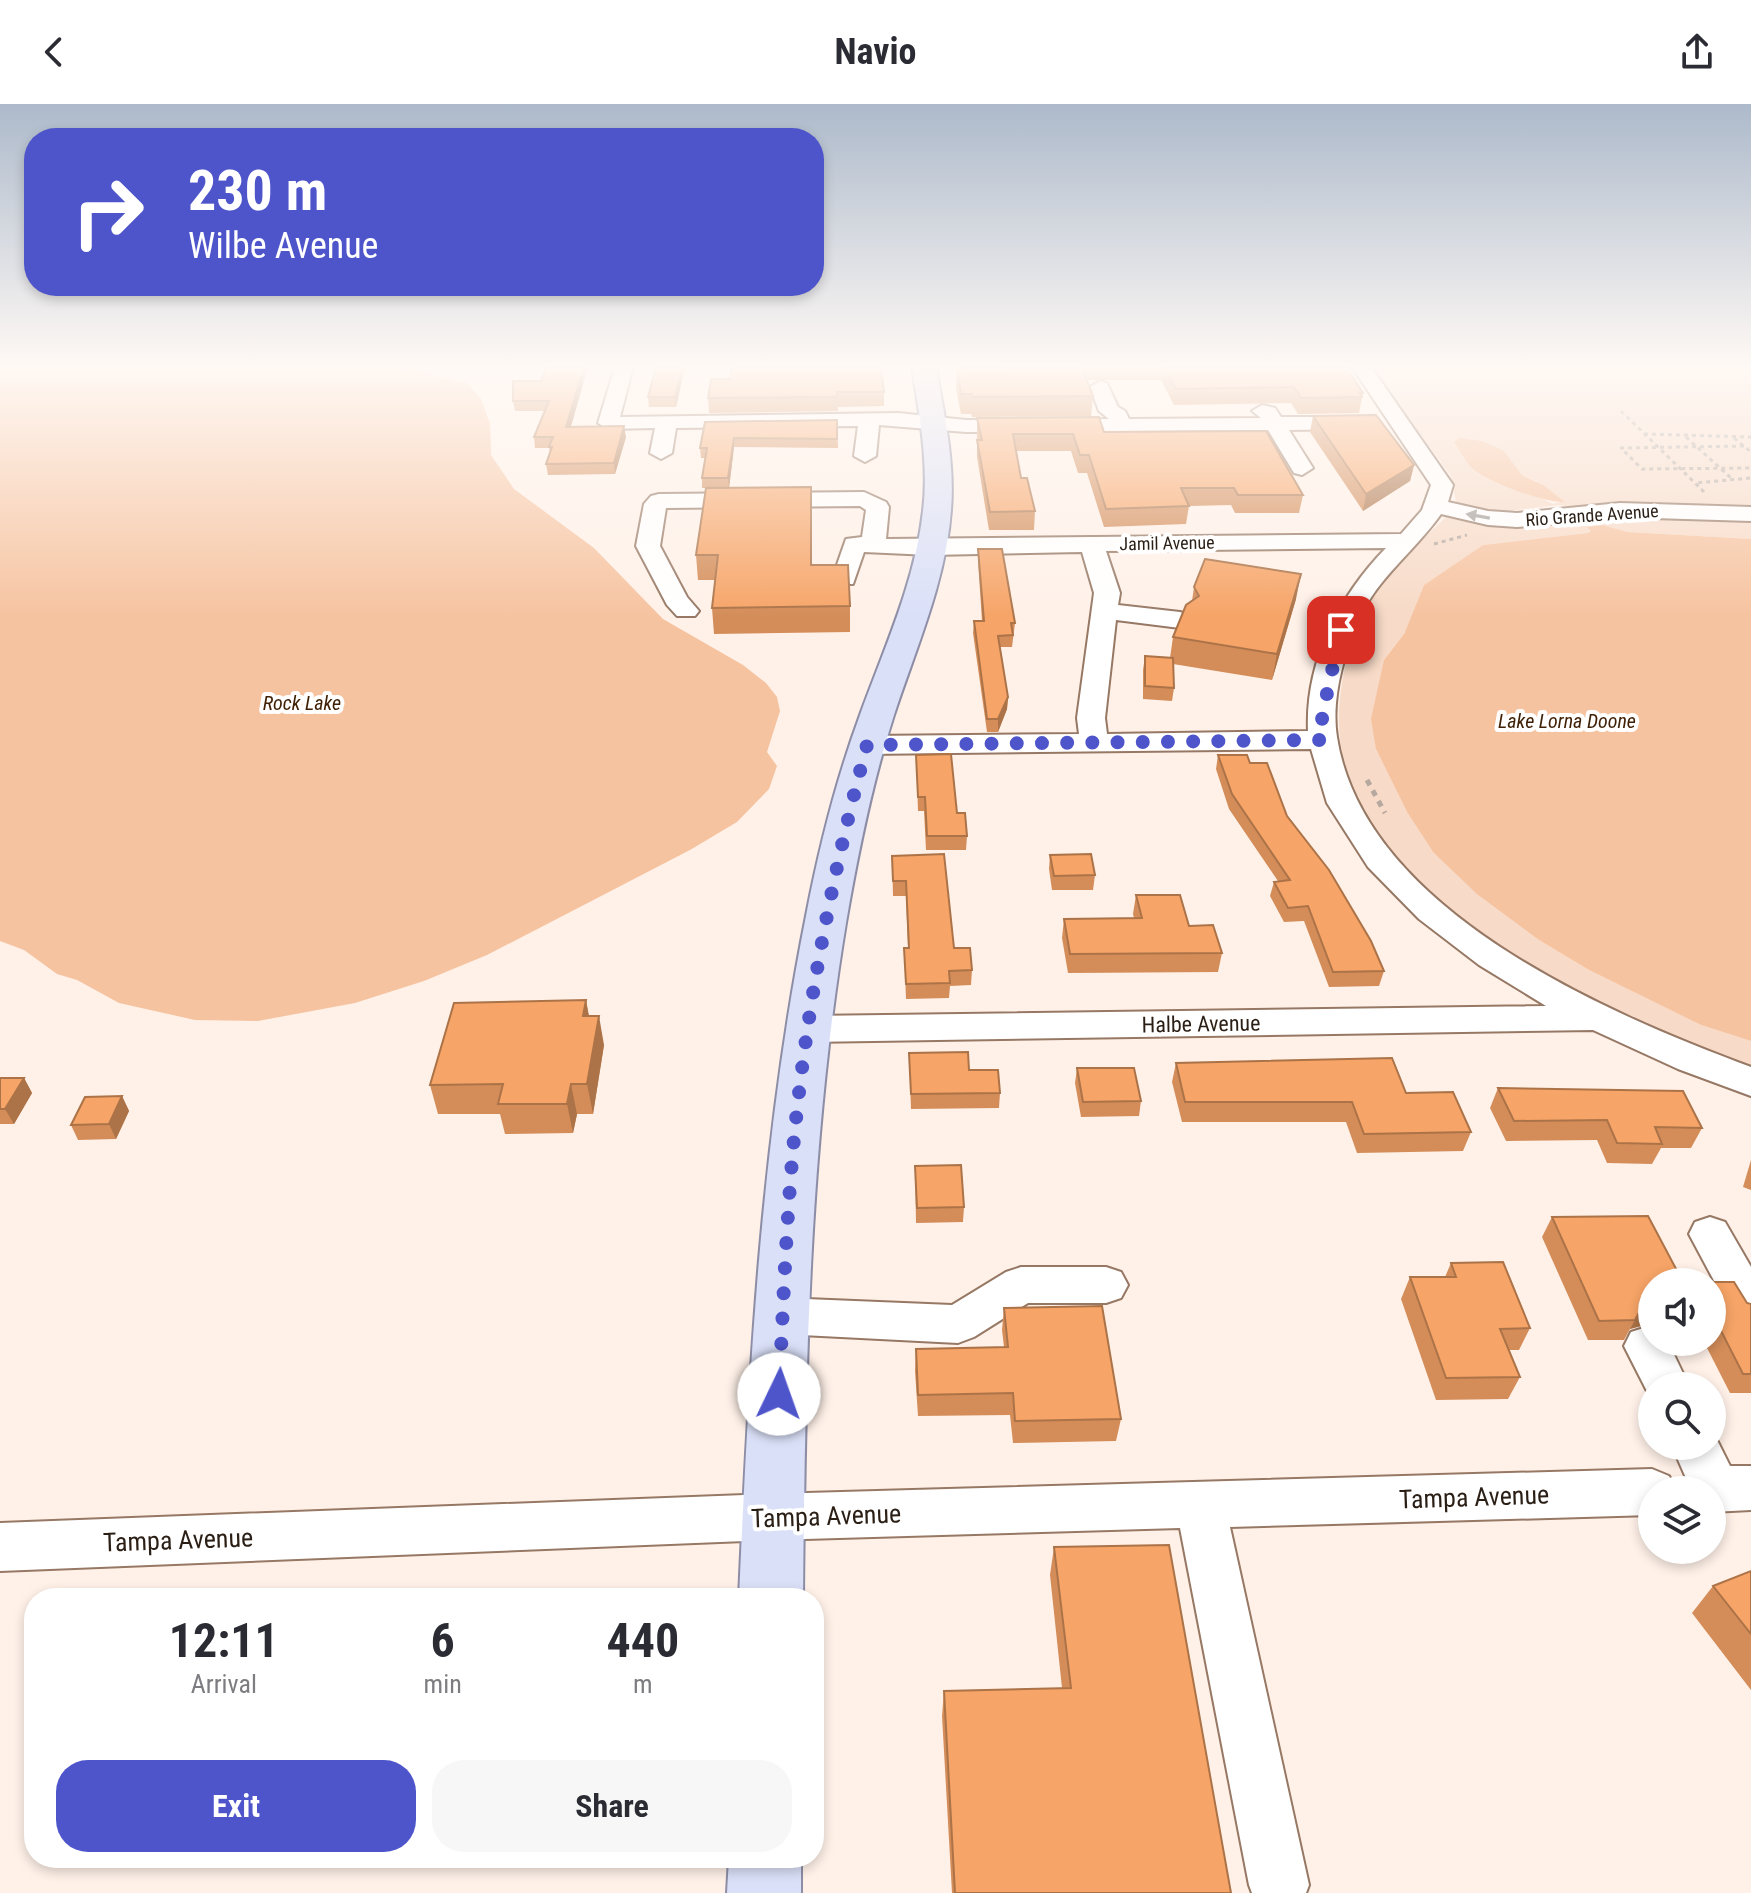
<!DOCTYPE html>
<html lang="en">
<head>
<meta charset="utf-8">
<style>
	:root { --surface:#fff; --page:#f7f7f7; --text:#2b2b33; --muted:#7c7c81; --accent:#4e55cb }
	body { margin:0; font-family:"Roboto Condensed",sans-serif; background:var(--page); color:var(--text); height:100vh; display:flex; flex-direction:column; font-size:30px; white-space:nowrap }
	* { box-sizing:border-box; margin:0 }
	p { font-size:26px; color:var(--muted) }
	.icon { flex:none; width:44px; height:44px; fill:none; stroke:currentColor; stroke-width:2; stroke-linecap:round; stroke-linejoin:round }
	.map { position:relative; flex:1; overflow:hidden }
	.drawer { position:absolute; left:24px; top:1484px; width:800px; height:280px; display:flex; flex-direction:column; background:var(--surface); border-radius:32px; box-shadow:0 4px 12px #0003 }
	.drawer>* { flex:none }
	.guide { position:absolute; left:24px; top:24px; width:800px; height:168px; border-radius:32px; box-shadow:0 4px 12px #0003; background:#4e55cb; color:#fff; overflow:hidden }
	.tools { position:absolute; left:1638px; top:1164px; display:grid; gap:16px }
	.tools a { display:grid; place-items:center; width:88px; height:88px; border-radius:50%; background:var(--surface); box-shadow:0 4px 12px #0003; font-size:40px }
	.pin { position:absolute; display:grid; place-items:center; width:68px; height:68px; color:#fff; margin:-34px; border-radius:16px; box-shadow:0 4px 12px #0006 }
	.me { position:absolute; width:88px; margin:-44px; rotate:3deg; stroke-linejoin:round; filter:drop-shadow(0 0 6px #0008) }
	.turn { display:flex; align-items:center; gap:28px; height:168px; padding:0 32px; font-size:36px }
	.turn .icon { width:104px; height:104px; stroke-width:2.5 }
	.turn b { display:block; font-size:56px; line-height:68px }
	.eta { display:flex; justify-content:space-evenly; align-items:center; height:136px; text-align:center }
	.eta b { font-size:48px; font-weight:700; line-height:56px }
	.action { display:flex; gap:16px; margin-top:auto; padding:16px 32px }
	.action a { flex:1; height:92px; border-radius:32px; background:var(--accent); color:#fff; font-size:32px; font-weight:700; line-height:92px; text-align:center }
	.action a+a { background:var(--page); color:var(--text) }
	header { display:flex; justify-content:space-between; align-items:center; height:104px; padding:0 32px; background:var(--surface); font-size:36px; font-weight:700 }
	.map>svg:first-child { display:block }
	.green { fill:#f7dac7; fill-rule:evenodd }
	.water { fill:#f6c3a0 }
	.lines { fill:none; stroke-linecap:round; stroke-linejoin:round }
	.minor-casing { stroke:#967864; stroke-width:4 }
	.major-casing { stroke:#8d8ea6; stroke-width:4 }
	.path-far1 { stroke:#b5a89f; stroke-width:3; stroke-dasharray:4 4; stroke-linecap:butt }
	.path { stroke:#b5a89f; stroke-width:5; stroke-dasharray:6 6; stroke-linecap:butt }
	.minor { fill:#fff; fill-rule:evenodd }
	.major { fill:#dae0f8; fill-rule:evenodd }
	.wall { fill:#d48d59 }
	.shaded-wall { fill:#ac7348 }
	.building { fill:#f6a467; stroke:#ac7348; stroke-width:2 }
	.oneway { fill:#9f9a96 }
	.route { stroke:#4e55cb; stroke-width:14; stroke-dasharray:0 25.2 }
	.labels { text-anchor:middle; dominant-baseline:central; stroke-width:8; stroke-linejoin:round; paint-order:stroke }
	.far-street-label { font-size:18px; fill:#2a1e15; stroke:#fff }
	.far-water-label { font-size:20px; font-style:italic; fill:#402106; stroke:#fff }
	.street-label { font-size:22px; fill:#2a1e15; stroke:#fff }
	.near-street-label { font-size:26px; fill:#2a1e15; stroke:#fff }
</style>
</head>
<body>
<header><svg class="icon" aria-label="back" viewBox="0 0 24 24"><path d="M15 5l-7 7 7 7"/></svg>Navio<svg class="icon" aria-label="share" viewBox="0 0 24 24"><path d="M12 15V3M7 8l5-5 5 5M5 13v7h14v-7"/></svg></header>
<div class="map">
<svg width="1751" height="1789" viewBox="0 0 1751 1789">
	<rect width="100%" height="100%" fill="#fff1e8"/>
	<!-- green -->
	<g class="green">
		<path d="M1372 263H1751V402L1724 401 1740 406H1583L1560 401 1490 409 1457 403 1451 372ZM1468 334 1504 347 1522 371 1536 377 1564 397 1553 400C1519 382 1483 382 1461 347Z"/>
		<path d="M1449 410 1751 413V435L1628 428 1601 421 1588 423 1591 427 1588 429 1483 441 1424 481 1404 530 1384 556 1376 645 1407 708 1433 748 1539 836 1589 866 1701 921 1751 937V966C1697 944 1641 924 1589 899 1493 854 1359 751 1341 641 1334 600 1346 548 1362 510 1376 477 1423 436 1449 410Z"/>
	</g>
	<!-- water -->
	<g class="water">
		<path d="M0 263H402L467 279 481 295 490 320 491 351 514 385 594 444 663 515 743 561 766 579 777 593 780 607 767 648 777 662 769 685 737 718 690 746 487 851 424 877 355 899 258 917 195 916 119 899 77 876 57 870 24 846 0 837Z"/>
		<path d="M1460 334 1482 337 1504 347 1522 371 1543 381 1565 398C1547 400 1487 378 1472 364 1465 357 1460 346 1454 338Z"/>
		<path d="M1602 421 1628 428 1751 435V937L1701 921 1589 866 1539 836 1477 790 1433 748 1407 708 1376 645 1371 615 1384 556 1404 530 1424 481 1483 441 1588 429 1591 427 1587 423Z"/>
	</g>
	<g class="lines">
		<!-- minor casing -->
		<g class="minor-casing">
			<g id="minor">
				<path d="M615 263H633L620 313 898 309 966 316 1109 315 1099 307 1090 283 1100 277 1107 279 1118 303 1125 307 1129 315 1261 314 1252 307 1262 301 1275 304 1281 313H1360L1370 319 1360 325 1289 326 1313 364 1302 371 1294 369 1268 326 966 328 879 321 876 352 865 358 854 352 858 322 676 324 672 349 661 355 650 349 655 324 608 325 598 319Z"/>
				<path d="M1352 263H1371L1453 381 1448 398 1488 407 1517 409 1620 399 1751 403V417L1620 413 1517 423 1488 421 1441 410C1415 447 1378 473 1359 515 1344 550 1331 595 1337 633 1364 806 1606 909 1751 963V992L1678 965 1593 926 809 938 796 934 791 925 796 916 809 912 1546 902 1479 861 1419 815 1368 763 1327 699 1311 645 867 650 857 647 852 641 857 635 867 632 1079 630 1077 614 1094 489 1082 448 930 451 864 448 853 480H835L832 475 846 435 862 433 866 406 860 402 666 404 660 442 687 493 699 507 695 512H677L667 501 636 442 644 400 651 392 659 390 864 388 886 398 889 403 886 435 1401 430 1422 406 1431 381ZM1386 444C1339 492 1305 558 1308 627L1107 630 1105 614 1116 516 1180 524 1189 521 1193 516 1189 511 1180 508 1118 501 1120 489 1106 447Z"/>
				<path d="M1710 1113 1725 1118 1751 1163V1221L1735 1216 1689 1130 1695 1118Z"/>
				<path d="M1021 1163H1106L1121 1168 1128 1181 1121 1194 1106 1199H1028L974 1233 958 1239 782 1230 766 1225 760 1212 766 1199 782 1194 952 1201 1006 1168Z"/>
				<path d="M1647 1223 1652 1225V1238H1668L1689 1282H1652V1297L1624 1242 1631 1228Z"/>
				<path d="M1712 1326 1730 1362H1751V1406L1712 1408V1386H1680L1686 1374 1672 1342H1712Z"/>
				<path d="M1652 1365 1669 1372 1676 1386H1652V1411L1230 1423 1309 1781 1306 1789H1252L1249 1781 1180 1424 771 1436 0 1467V1419L771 1390Z"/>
			</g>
		</g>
		<!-- major casing -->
		<g class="major-casing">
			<g id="major">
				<path d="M912 263H936C944 310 955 358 951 406 946 477 916 544 894 611 872 679 858 749 846 819 809 1042 805 1268 803 1494H739C749 1265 761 1037 806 812 819 744 836 676 860 611 884 545 915 478 923 407 929 359 919 310 912 263Z"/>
				<path d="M729 1754H801V1789H727Z"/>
			</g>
		</g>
		<!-- path-far1 -->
		<g class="path-far1">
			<path d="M1621 307 1695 379"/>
			<path d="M1644 330 1751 333"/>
			<path d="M1686 333 1731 374"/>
			<path d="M1734 334 1751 348"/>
			<path d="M1744 342 1621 344 1642 365 1751 364"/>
			<path d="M1704 388 1695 379 1751 374"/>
			<path d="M1434 440 1467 431"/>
		</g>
		<!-- path -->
		<path class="path" d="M1367 676 1385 709"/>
		<!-- minor -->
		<use href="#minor" class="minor"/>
		<!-- major -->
		<use href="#major" class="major"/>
	</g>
	<!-- wall -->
	<g class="wall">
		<path d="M685 263 676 303H649L648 293Z"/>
		<path d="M957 263H1027V264H1063L1062 263H1312L1363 289 1359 309 1298 310 1291 299 1174 301 1161 276H1087L1093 292 1091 312 972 313 971 310H961L956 284Z"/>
		<path d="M711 275 884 288V302L838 303V307L709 309 708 294Z"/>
		<path d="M541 277 571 323 626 333 615 370 548 371 546 360 550 349 549 344H535L534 333 545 307H515L513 297Z"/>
		<path d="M1313 312 1414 361 1410 377 1363 407 1310 328Z"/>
		<path d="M977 314 1104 328 1303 391 1299 409H1235L1231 401 1189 402 1186 420 1104 423 1087 369H1078L1071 347H1016L1021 374 1035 407 1034 426H989L977 353Z"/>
		<path d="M837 316 838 344 734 343 729 384H702V374L705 354H701L700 344 705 318Z"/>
		<path d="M811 407V461L850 502V528L714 530 712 504 715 476H698L696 451Z"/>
		<path d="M978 445 1015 519 1012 543H1000L1008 593 1007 605 998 628H987L973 529 974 517H982L978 457Z"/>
		<path d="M1194 483 1296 495 1272 576 1173 560 1174 584 1172 597 1143 595V566L1145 552 1170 554 1173 533 1192 497Z"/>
		<path d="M916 651 957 709 967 732 966 746H926L924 707H918Z"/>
		<path d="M1218 651 1250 659 1287 712 1384 867 1379 882 1329 883 1304 817 1284 818 1270 792 1274 778 1278 777 1229 705 1216 665Z"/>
		<path d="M1050 751 1095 771 1093 786H1052L1049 765Z"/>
		<path d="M892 752 954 844 972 866 971 881 950 882 949 894 906 895 904 844H908L906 792H893Z"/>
		<path d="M1136 791 1189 822 1222 849 1218 868 1068 869 1062 834 1064 815 1134 814 1133 810Z"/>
		<path d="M586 896 589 912 604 941 593 1010H577L573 1029 505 1030 500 1010H438L430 981Z"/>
		<path d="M909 949 969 966 1000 989 999 1004 911 1005Z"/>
		<path d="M1176 959 1406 989 1471 1028 1463 1047 1357 1049 1346 1018H1182L1172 978Z"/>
		<path d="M1077 964 1141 997 1139 1012 1081 1013 1075 979Z"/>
		<path d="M0 974H24L32 989 14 1020H0Z"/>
		<path d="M1498 984 1702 1024 1691 1044H1661L1652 1060 1607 1059 1597 1036 1506 1037 1490 1004Z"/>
		<path d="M122 992 129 1007 116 1035 78 1036 71 1021Z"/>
		<path d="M1751 1056V1086L1743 1083Z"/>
		<path d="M915 1062 964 1103 963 1118 916 1119Z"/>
		<path d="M1552 1113 1652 1178V1222L1648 1220 1630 1225 1624 1236H1588L1542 1133Z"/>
		<path d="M1451 1159 1530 1224 1519 1246H1509L1520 1273 1508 1295 1436 1296 1401 1195 1410 1173H1445Z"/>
		<path d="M1712 1178 1747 1199 1751 1200V1289H1730L1704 1238H1712Z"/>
		<path d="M1004 1204 1121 1315 1116 1337 1013 1339 1010 1311 918 1312 915 1267 916 1245 1004 1243 1002 1226Z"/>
		<path d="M1054 1443 1231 1789H952L942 1612 944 1587 1062 1584 1050 1471Z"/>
		<path d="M1751 1467V1586L1692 1509 1713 1482Z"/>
	</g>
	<!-- shaded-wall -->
	<g class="shaded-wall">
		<path d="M584 263H588L568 333 566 323Z"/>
		<path d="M682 263H685L676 303 675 293Z"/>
		<path d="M624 322 626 333 615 370 614 359Z"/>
		<path d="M734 334V343L729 384 728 374Z"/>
		<path d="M1414 361 1410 377 1363 407 1366 390Z"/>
		<path d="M1301 470 1296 495 1272 576 1277 550Z"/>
		<path d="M1008 593 1007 605 998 628V615Z"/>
		<path d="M586 896 591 925 583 912Z"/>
		<path d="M599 912 604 941 593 1010 587 980Z"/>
		<path d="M24 974 32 989 14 1020 5 1005Z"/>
		<path d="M571 980 577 1010 573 1029 567 1000Z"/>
		<path d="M122 992 129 1007 116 1035 109 1020Z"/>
		<path d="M1652 1203V1214L1648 1220 1630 1225 1624 1236 1641 1205Z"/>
	</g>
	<!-- building -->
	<g class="building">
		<path d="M546 263H584L566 323 624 322 614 359 546 360 552 343H549L553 333H534L549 297H513V277H541Z"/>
		<path d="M656 263H682L675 293H648Z"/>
		<path d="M732 263H881L884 288H837V293L708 294 711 275H730Z"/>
		<path d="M961 263 1082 264 1093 292 973 293 972 290H961L957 264H961Z"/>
		<path d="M1164 263H1346L1363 289H1360L1362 293 1301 294 1294 283 1176 285Z"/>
		<path d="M1376 311 1414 361 1366 390 1313 312Z"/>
		<path d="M1099 313 1104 328 1266 327 1303 391H1238L1234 384H1181L1189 402 1106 405 1089 351H1080L1073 330H1013L1021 374H1027L1035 407 990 408 977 336H982L977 314Z"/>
		<path d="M837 316V335L734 334 728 374H702L707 344H700L705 318Z"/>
		<path d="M811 383V461H848L850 502 712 504 718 451H696L706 384Z"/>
		<path d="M978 445H1002L1015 519H1011L1013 531 998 532 1008 593 998 615H987L974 517H984Z"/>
		<path d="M1205 455 1301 470 1277 550 1173 533 1186 501 1199 492 1194 483Z"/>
		<path d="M1145 552 1173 554 1174 584 1145 582Z"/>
		<path d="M951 650 957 709H965L967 732H927L925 693H918L916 651Z"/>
		<path d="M1218 651H1247L1250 659H1267L1287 712 1329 766 1371 837 1384 867 1333 868 1308 802 1288 804 1274 778 1290 776 1232 690Z"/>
		<path d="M944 750 954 844H970L972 866 949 867 950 879 906 880 904 844H909L906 777H893L892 752Z"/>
		<path d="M1091 750 1095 771 1054 772 1050 751Z"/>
		<path d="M1136 791H1180L1189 822 1213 821 1222 849 1070 850 1064 815 1142 814Z"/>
		<path d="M586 896 583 912H599L587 980H571L567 1000H498L503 980 430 981 454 899Z"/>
		<path d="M968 948 969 966H998L1000 989 911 990 909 949Z"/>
		<path d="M1392 954 1406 989 1453 988 1471 1028 1364 1030 1352 998H1185L1176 959Z"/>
		<path d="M1077 964H1134L1141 997 1083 998Z"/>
		<path d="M0 974H24L5 1005H0Z"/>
		<path d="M1498 984 1683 987 1702 1024 1655 1023 1662 1040 1617 1039 1607 1016 1514 1017Z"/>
		<path d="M122 992 109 1020 71 1021 85 993Z"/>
		<path d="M961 1061 964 1103 917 1104 915 1062Z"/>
		<path d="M1648 1112 1683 1178H1652V1203L1641 1205 1635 1216 1599 1217 1552 1113Z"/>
		<path d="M1503 1158 1530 1224 1500 1225 1520 1273 1446 1274 1410 1173H1456L1451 1159Z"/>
		<path d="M1712 1178H1734L1747 1199 1751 1200V1270H1743L1715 1215H1712Z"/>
		<path d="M1102 1202 1121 1315 1015 1317 1013 1289 918 1291 916 1245 1008 1243 1004 1204Z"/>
		<path d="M1169 1441 1231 1789H955L944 1587 1071 1584 1054 1443Z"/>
		<path d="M1751 1467V1530L1713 1482Z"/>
	</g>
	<!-- one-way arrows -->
	<defs><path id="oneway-solid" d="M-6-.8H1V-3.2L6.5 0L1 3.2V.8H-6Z" transform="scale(2)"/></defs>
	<use class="oneway" href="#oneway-solid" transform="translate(1478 412) rotate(-170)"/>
	<!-- sky -->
	<linearGradient id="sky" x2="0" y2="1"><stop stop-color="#adbacb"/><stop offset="0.51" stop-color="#fff9f5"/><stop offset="1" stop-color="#fff9f5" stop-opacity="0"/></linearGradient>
	<rect width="1751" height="513" fill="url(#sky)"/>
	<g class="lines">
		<!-- route -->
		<path class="route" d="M779 1290C783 1205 786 1120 794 1035 807 902 832 770 867 641L1323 636 1322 612 1341 526"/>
	</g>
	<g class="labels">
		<!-- far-street labels -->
		<g class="far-street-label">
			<text transform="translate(1592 411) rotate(-4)">Rio Grande Avenue</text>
			<text transform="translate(1167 439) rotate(-1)">Jamil Avenue</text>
		</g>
		<!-- far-water labels -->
		<g class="far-water-label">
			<text x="302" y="599">Rock Lake</text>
			<text x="1567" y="617">Lake Lorna Doone</text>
		</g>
		<!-- street labels -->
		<g class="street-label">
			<text transform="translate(1201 920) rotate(-1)">Halbe Avenue</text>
		</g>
		<!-- near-street labels -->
		<g class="near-street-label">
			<text transform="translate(1474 1393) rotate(-2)">Tampa Avenue</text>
			<text transform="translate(826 1412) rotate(-2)">Tampa Avenue</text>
			<text transform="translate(178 1436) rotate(-2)">Tampa Avenue</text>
		</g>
	</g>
</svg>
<div class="tools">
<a><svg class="icon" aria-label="sound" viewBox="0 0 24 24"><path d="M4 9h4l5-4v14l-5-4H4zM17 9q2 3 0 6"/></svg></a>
<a><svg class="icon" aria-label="search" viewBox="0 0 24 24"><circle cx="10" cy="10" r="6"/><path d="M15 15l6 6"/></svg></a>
<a><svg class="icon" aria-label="layers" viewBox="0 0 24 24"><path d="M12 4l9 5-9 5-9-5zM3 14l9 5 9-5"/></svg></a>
</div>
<div class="pin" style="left:1341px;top:526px;background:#d93025"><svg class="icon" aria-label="arrive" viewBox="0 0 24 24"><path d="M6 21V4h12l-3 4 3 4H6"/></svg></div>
<svg class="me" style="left:779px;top:1290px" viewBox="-20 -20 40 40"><circle r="19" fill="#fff"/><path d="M0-13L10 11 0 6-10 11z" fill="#4e55cb"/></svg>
<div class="guide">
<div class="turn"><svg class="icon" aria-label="right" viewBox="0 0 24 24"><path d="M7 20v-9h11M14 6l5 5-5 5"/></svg><div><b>230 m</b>Wilbe Avenue</div></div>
</div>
<section class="drawer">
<div class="eta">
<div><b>12:11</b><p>Arrival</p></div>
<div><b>6</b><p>min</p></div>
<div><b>440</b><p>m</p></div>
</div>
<div class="action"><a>Exit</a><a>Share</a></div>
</section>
</div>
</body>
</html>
